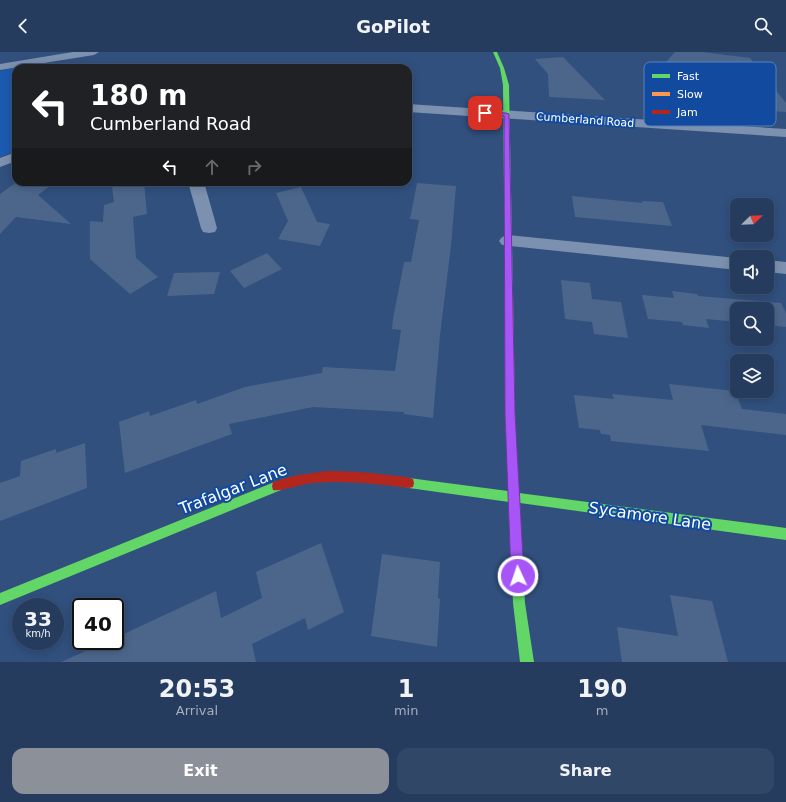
<!DOCTYPE html>
<html lang="en">
<head>
<meta charset="utf-8">
<style>
	:root { --surface:#253c5e; --page:#314767; --text:#f1f3f6; --muted:#a3adbc; --line:#425673; --accent:#8c9099 }
	body { margin:0; font-family:"DejaVu Sans",sans-serif; background:var(--page); color:var(--text); height:100vh; display:flex; flex-direction:column; font-size:15px; white-space:nowrap }
	* { box-sizing:border-box; margin:0 }
	p { font-size:13px; color:var(--muted) }
	.icon { flex:none; width:22px; height:22px; fill:none; stroke:currentColor; stroke-width:2; stroke-linecap:round; stroke-linejoin:round }
	.map { position:relative; height:610px; overflow:hidden }
	.drawer { display:flex; flex-direction:column; background:var(--surface); flex:1 }
	.drawer>* { flex:none }
	.banner { position:absolute; left:12px; top:12px; width:400px; height:122px; border-radius:12px; box-shadow:0 2px 10px #0003,0 0 0 1px var(--line); background:#202124; color:#fff; overflow:hidden }
	.needle { width:26px; rotate:67deg }
	.fabs { position:absolute; left:730px; top:146px; display:grid; gap:8px }
	.fabs a { display:grid; place-items:center; width:44px; height:44px; border-radius:8px; background:var(--surface); box-shadow:0 2px 10px #0003,0 0 0 1px var(--line); font-size:20px }
	.speed { position:absolute; left:12px; top:546px; display:flex; gap:8px; font-size:20px; font-weight:700; text-align:center }
	.speed>* { display:grid; place-content:center; width:52px; height:52px; border-radius:50%; background:var(--surface); box-shadow:0 2px 10px #0003,0 0 0 1px var(--line); line-height:1 }
	.speed small { font-size:10px; font-weight:400 }
	.speed .limit { border:2px solid #111; border-radius:6px; background:#fff; color:#111 }
	.pin { position:absolute; display:grid; place-items:center; width:34px; height:34px; color:#fff; margin:-17px; border-radius:8px; box-shadow:0 2px 6px #0006 }
	.me { position:absolute; width:44px; margin:-22px; rotate:357deg; stroke-linejoin:round; filter:drop-shadow(0 0 3px #0008) }
	.turn { display:flex; align-items:center; gap:14px; height:84px; padding:0 12px; font-size:18px }
	.turn .icon { width:52px; height:52px; stroke-width:2.5 }
	.turn b { display:block; font-size:28px; line-height:34px }
	.lanes { display:flex; align-items:center; height:38px; padding:0 12px; background:#0003; justify-content:center; gap:20px; direction:ltr }
	.lanes .off { opacity:.35 }
	.eta { display:flex; justify-content:space-evenly; align-items:center; height:68px; text-align:center }
	.eta b { font-size:24px; font-weight:800; line-height:28px }
	.button { display:flex; gap:8px; margin-top:auto; padding:8px 12px }
	.button a { flex:1; height:46px; border-radius:12px; background:var(--accent); color:#fff; font-size:16px; font-weight:800; line-height:46px; text-align:center }
	.button a+a { background:var(--page); color:var(--text) }
	header { display:flex; justify-content:space-between; align-items:center; height:52px; padding:0 12px; background:var(--surface); font-size:18px; font-weight:800 }
	.map>svg:first-child { display:block }
	.green { fill:#1c5ab1 }
	.building { fill:#4c668b }
	.lines { fill:none; stroke-linecap:round; stroke-linejoin:round }
	.street { fill:#7c91af; fill-rule:evenodd }
	.fast { fill:#63d668; fill-rule:evenodd }
	.slow { fill:#ff974d; fill-rule:evenodd }
	.jam { fill:#b3261e; fill-rule:evenodd }
	.route { fill:#a855f7; stroke:#6d37a1 }
	.labels { text-anchor:middle; dominant-baseline:central; stroke-width:4; stroke-linejoin:round; paint-order:stroke }
	.far-street-label { font-size:11px; fill:#fff; stroke:#114a9e }
	.near-street-label { font-size:16px; fill:#fff; stroke:#114a9e }
	.key { fill:#114a9e; stroke:#5880bb; stroke-width:1 }
	.key-label { font-size:11px; fill:#fff }
</style>
</head>
<body>
<header><svg class="icon" aria-label="back" viewBox="0 0 24 24"><path d="M15 5l-7 7 7 7"/></svg>GoPilot<svg class="icon" aria-label="search" viewBox="0 0 24 24"><circle cx="10" cy="10" r="6"/><path d="M15 15l6 6"/></svg></header>
<div class="map">
<svg width="786" height="610" viewBox="0 0 786 610">
	<rect width="100%" height="100%" fill="#31507e"/>
	<!-- green -->
	<path class="green" d="M16 16 13 45 16 49V98L0 105V19Z"/>
	<!-- building -->
	<g class="building">
		<path d="M675 0H702L750 6 786 51V60L688 54 666 10Z"/>
		<path d="M563 5 605 48 549 45 548 22 535 7Z"/>
		<path d="M17 130H55L38 143 71 172 16 165 0 182V142Z"/>
		<path d="M132 130H144L147 162 133 165 136 206 158 225 130 242 90 207V169L103 170 104 153 114 150 112 134Z"/>
		<path d="M417 131 456 134 451 194 440 283 433 366 404 362V360L313 355 229 372 232 382 125 421 119 370 149 359 150 364 196 348 197 352 245 335 322 321 323 315 395 319 401 278 392 277 393 267 404 210H411L419 168 410 167Z"/>
		<path d="M301 135 317 170 330 172 320 194 278 187 288 169 276 141Z"/>
		<path d="M572 144 643 151 642 149 663 150 672 174 575 165Z"/>
		<path d="M267 201 282 217 244 236 230 219Z"/>
		<path d="M220 220 214 242 167 244 174 221Z"/>
		<path d="M561 228 590 231 592 247 621 250 628 286 594 282 592 270 565 267Z"/>
		<path d="M672 239 697 242 698 244 781 251 786 261V275L767 273V257H737V270L706 267 709 276 683 273 682 270 648 267 642 243 674 246Z"/>
		<path d="M669 332 735 339 742 357 786 362V383L701 373 709 399 611 389 610 383 601 382 600 378 579 376 574 343 614 347 612 342 673 348Z"/>
		<path d="M85 391 87 436 0 469V431L20 424 21 409 56 397V401Z"/>
		<path d="M321 491 344 560 308 578 305 566 252 592 256 610H61L108 589H115V586L216 539 221 566 262 546 256 520Z"/>
		<path d="M382 502 440 510 438 546 440 547 437 595 371 584Z"/>
		<path d="M670 543 712 549 728 610H622L617 575 678 584Z"/>
	</g>
	<g class="lines">
		<!-- street -->
		<g class="street">
			<path d="M73 0H99L94 3 0 18V12Z"/>
			<path d="M408 52 786 77V85L408 60Z"/>
			<path d="M16 100V109L0 115V106Z"/>
			<path d="M188 130H204L217 176 215 180 209 181 203 180 201 176Z"/>
			<path d="M508 183 737 206V218L502 193 499 189 502 185Z"/>
			<path d="M767 208 786 210V222L767 220Z"/>
		</g>
		<!-- fast -->
		<g class="fast">
			<path d="M493 0H497L504 16 509 33 513 243 509 246 505 243 503 33 500 16Z"/>
			<path d="M513 418 517 419 518 423 519 441 786 476V488L520 451 525 551 534 610H520L513 551 509 450 409 436 405 435 404 431 405 427 409 426 508 439V423L509 419Z"/>
			<path d="M277 429 281 430 282 434 281 438 0 553V541Z"/>
		</g>
		<!-- slow -->
		<path class="slow" d="M509 240 513 243 515 361 518 423 517 427 513 428 509 427 508 423 505 361V243Z"/>
		<!-- jam -->
		<path class="jam" d="M326 419C347 419 367 420 388 423 396 424 405 424 413 427L414 431 413 435 409 436C377 432 345 428 312 431 303 432 279 440 273 438L272 434 273 430 293 424Z"/>
	</g>
	<!-- route -->
	<path class="route" d="M483 60 506 61 509 62 515 361 524 524 522 528 518 530 513 528 511 524 505 361 504 64 485 63 482 61Z"/>
	<g class="labels">
		<!-- far-street labels -->
		<g class="far-street-label">
			<text transform="translate(585 68) rotate(4)">Cumberland Road</text>
		</g>
		<!-- near-street labels -->
		<g class="near-street-label">
			<text transform="translate(233 437) rotate(-21)">Trafalgar Lane</text>
			<text transform="translate(650 464) rotate(8)">Sycamore Lane</text>
		</g>
	</g>
	<!-- legend -->
	<rect x="644" y="10" width="132" height="64" rx="6" class="key"/>
	<rect x="652" y="22" width="18" height="4" fill="#63d668"/>
	<rect x="652" y="40" width="18" height="4" fill="#ff974d"/>
	<rect x="652" y="58" width="18" height="4" fill="#b3261e"/>
	<g class="key-label">
		<text x="677" y="28">Fast</text>
		<text x="677" y="46">Slow</text>
		<text x="677" y="64">Jam</text>
	</g>
</svg>
<div class="fabs">
<a><svg class="needle" viewBox="-14 -14 28 28"><path d="M0-13l5 13h-10z" fill="#e53935"/><path d="M0 13l5-13h-10z" fill="#a3adbc"/></svg></a>
<a><svg class="icon" aria-label="sound" viewBox="0 0 24 24"><path d="M4 9h4l5-4v14l-5-4H4zM17 9q2 3 0 6"/></svg></a>
<a><svg class="icon" aria-label="search" viewBox="0 0 24 24"><circle cx="10" cy="10" r="6"/><path d="M15 15l6 6"/></svg></a>
<a><svg class="icon" aria-label="layers" viewBox="0 0 24 24"><path d="M12 4l9 5-9 5-9-5zM3 14l9 5 9-5"/></svg></a>
</div>
<div class="speed"><div>33<small>km/h</small></div><div class="limit">40</div></div>
<div class="pin" style="left:485px;top:61px;background:#d93025"><svg class="icon" aria-label="arrive" viewBox="0 0 24 24"><path d="M6 21V4h12l-3 4 3 4H6"/></svg></div>
<svg class="me" style="left:518px;top:524px" viewBox="-20 -20 40 40"><circle r="17" fill="#a855f7" stroke="#fff" stroke-width="3"/><path d="M0-11L8 9 0 5-8 9z" fill="#fff"/></svg>
<div class="banner">
<div class="turn"><svg class="icon" aria-label="left" viewBox="0 0 24 24"><path d="M17 20v-9H6M10 6l-5 5 5 5"/></svg><div><b>180 m</b>Cumberland Road</div></div>
<div class="lanes"><svg class="icon" aria-label="left" viewBox="0 0 24 24"><path d="M17 20v-9H6M10 6l-5 5 5 5"/></svg><svg class="icon off" aria-label="ahead" viewBox="0 0 24 24"><path d="M12 20V5M6 11l6-6 6 6"/></svg><svg class="icon off" aria-label="right" viewBox="0 0 24 24"><path d="M7 20v-9h11M14 6l5 5-5 5"/></svg></div>
</div>
</div>
<section class="drawer">
<div class="eta">
<div><b>20:53</b><p>Arrival</p></div>
<div><b>1</b><p>min</p></div>
<div><b>190</b><p>m</p></div>
</div>
<div class="button"><a>Exit</a><a>Share</a></div>
</section>
</body>
</html>
